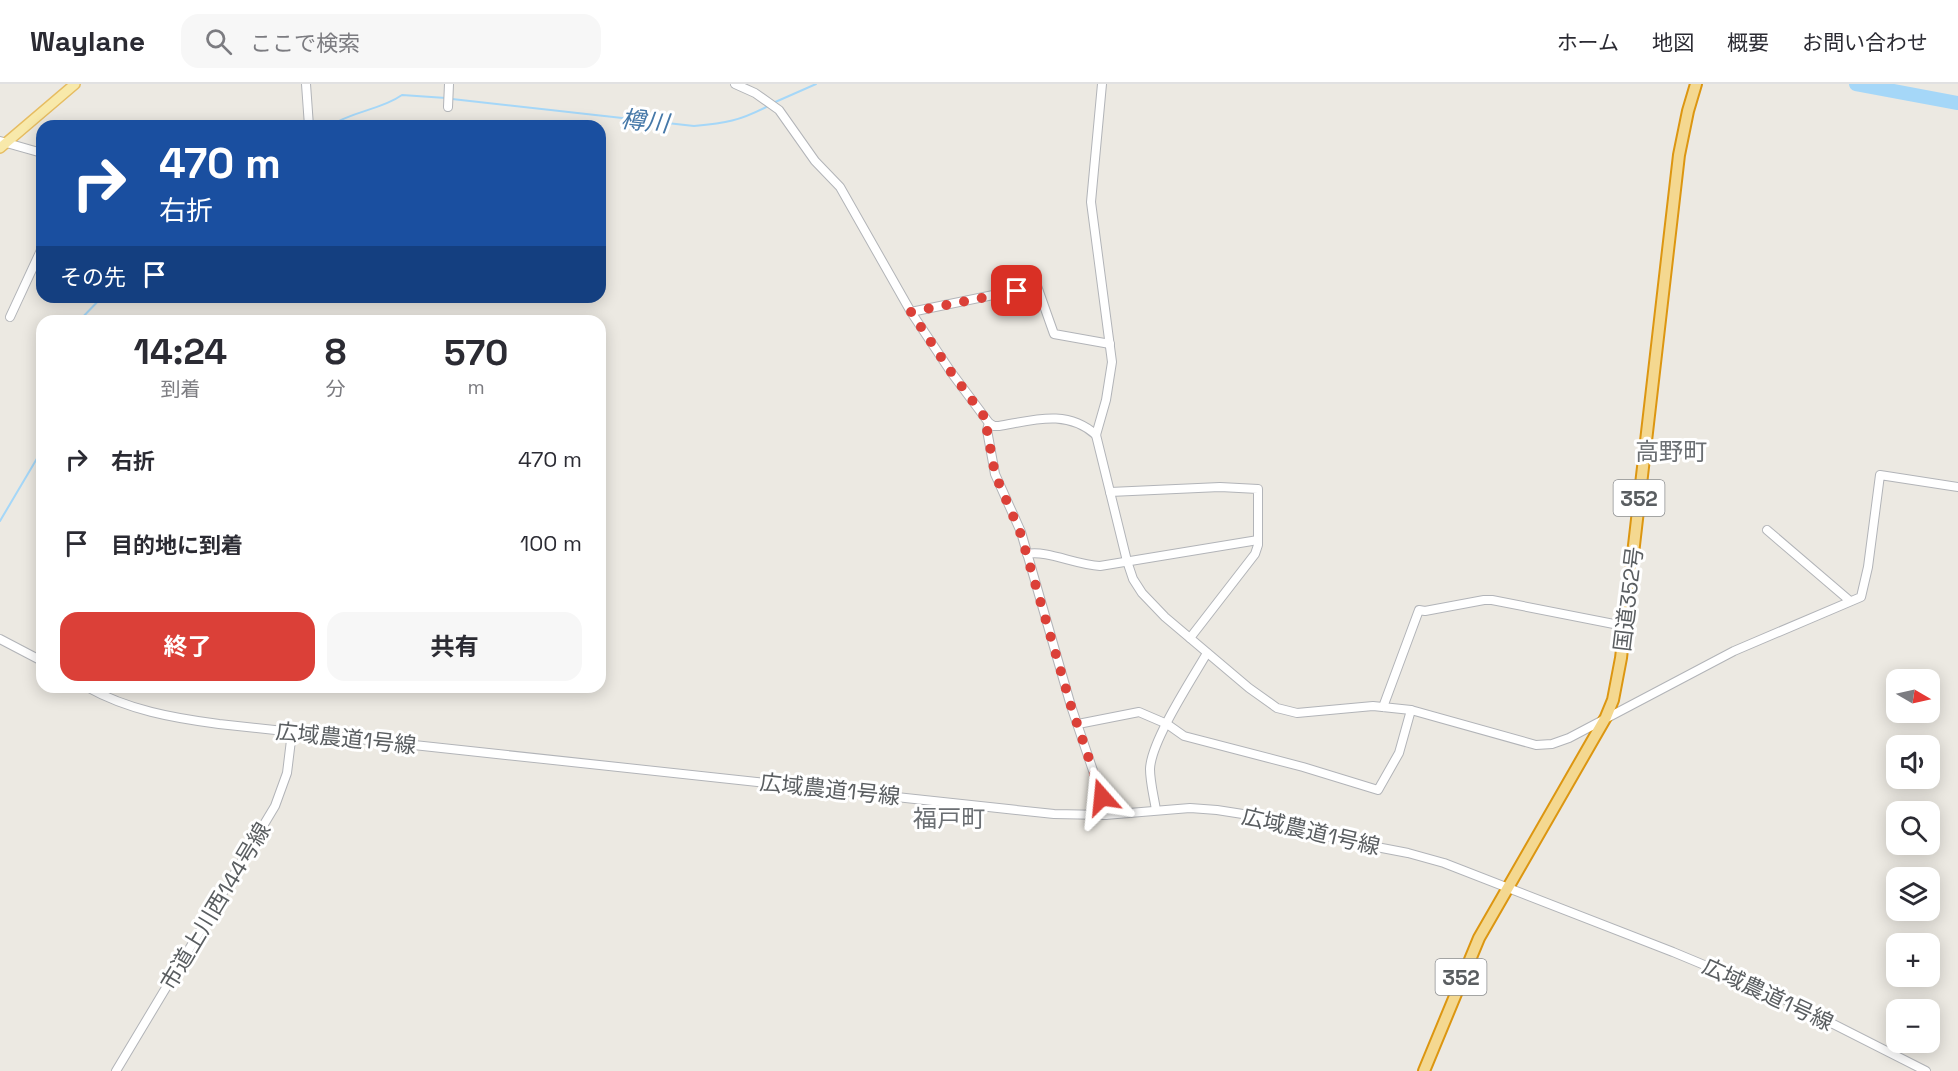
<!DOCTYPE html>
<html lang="ja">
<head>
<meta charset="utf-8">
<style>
	:root { --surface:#fff; --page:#f7f7f7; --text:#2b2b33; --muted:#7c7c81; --line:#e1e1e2; --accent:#db4038 }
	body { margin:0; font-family:"Space Grotesk","Noto Sans JP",sans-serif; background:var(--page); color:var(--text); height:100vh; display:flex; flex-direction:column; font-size:22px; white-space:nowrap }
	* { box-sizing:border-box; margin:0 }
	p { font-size:20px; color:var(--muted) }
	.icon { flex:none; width:33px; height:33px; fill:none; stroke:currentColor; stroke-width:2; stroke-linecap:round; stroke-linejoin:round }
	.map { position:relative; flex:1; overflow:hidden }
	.side { position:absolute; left:36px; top:231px; width:570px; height:378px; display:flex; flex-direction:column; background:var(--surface); border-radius:18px; box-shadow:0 3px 15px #0003 }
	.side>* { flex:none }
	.hud { position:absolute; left:36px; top:36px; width:570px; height:183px; border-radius:18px; box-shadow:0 3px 15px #0003; background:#1a4fa0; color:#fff; overflow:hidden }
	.needle { width:39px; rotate:99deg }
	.tools { position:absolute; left:1886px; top:585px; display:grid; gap:12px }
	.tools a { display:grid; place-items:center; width:54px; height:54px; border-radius:12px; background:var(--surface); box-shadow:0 3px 15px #0003; font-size:30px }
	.pin { position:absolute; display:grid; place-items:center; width:51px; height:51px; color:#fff; margin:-26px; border-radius:12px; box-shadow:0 3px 9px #0006 }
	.me { position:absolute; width:66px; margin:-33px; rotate:342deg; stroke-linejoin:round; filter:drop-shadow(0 0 4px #0008) }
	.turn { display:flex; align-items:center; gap:21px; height:126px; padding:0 24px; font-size:27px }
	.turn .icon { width:78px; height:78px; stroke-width:2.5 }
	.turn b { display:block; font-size:42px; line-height:51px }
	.then { display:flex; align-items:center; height:57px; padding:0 24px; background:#0003; gap:12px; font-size:22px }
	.eta { display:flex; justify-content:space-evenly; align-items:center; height:102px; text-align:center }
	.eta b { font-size:36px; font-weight:700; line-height:42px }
	.primary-button { display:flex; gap:12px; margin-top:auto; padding:12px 24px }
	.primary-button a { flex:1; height:69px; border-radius:18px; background:var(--accent); color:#fff; font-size:24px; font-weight:700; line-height:69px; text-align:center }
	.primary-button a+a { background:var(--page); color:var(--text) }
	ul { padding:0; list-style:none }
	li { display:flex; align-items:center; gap:18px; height:84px; padding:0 24px }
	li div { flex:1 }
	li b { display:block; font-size:22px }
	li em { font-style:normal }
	header { display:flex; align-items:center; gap:36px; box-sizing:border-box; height:84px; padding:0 30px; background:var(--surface); border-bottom:2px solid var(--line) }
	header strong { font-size:28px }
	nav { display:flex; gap:33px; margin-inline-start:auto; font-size:21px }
	.search { width:420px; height:54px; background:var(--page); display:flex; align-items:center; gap:15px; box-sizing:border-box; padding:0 21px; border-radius:18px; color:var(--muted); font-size:22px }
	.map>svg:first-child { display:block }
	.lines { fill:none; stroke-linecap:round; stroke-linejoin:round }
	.stream { stroke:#a5d7f8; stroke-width:2 }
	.river { stroke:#a5d7f8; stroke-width:14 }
	.minor-casing { stroke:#b2b4b8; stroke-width:10 }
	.major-casing { stroke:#e6bc61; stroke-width:12 }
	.highway-casing { stroke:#dc9611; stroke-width:14 }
	.minor { stroke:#fff; stroke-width:8 }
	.major { stroke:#f8e9aa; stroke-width:9 }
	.highway { stroke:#f4d890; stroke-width:10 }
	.route { stroke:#db4038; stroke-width:10; stroke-dasharray:0 18 }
	.labels { text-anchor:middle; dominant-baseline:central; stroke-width:6; stroke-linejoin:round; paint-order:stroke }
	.shield { fill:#fff; stroke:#8c8e90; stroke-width:1.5 }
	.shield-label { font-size:21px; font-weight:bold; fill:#5a5e61 }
	.street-label { font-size:22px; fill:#5a5e61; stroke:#fff }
	.water-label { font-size:24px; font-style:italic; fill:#4578a8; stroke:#fff }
	.neighbourhood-label { font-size:24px; fill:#6b6f73; stroke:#fff }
</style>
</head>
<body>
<header>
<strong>Waylane</strong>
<div class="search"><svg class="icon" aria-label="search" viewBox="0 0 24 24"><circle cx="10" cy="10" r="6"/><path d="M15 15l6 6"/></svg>ここで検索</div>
<nav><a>ホーム</a><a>地図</a><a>概要</a><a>お問い合わせ</a></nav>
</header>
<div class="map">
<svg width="1958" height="987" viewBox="0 0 1958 987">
	<rect width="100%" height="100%" fill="#ece9e2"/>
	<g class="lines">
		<!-- stream -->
		<g class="stream">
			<path d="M452 15 694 42C726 39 739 37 768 22"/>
			<path d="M773 19 816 0"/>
			<path d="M330 42C352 27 381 26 402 11L446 14"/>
			<path d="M79 237 102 213"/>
			<path d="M0 437 42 366"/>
		</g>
		<!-- river -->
		<path class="river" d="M1856 0 1958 19"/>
		<!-- minor casing -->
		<g class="minor-casing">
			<g id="minor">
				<path d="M306 0 309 42"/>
				<path d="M735 0 755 9 779 26 815 77 840 103 911 228 951 288 989 339 994 342H999C1034 336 1067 325 1096 351"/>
				<path d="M1102 0 1091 118 1112 278 1106 316 1096 351 1127 477 1133 495 1142 509 1165 533 1249 604 1277 624 1297 629 1373 622 1411 626 1536 661 1552 660 1569 654 1734 567 1861 513 1868 483 1880 391 1958 403"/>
				<path d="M448 23 449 0"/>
				<path d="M0 57 42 69"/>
				<path d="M911 228 1037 202 1054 250 1110 260"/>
				<path d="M10 233 42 164"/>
				<path d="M989 339 987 346 995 390 1021 448 1071 622 1102 713 1105 731"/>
				<path d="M1110 408 1220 403 1258 405V461L1255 470 1190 554"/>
				<path d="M1767 446 1850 517"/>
				<path d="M1027 470C1047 466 1076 481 1100 482L1258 456"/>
				<path d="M0 555 42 577"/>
				<path d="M87 603C128 626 173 634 219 640L1054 730 1105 731 1190 724 1217 726 1249 731 1340 756 1408 769 1444 779 1673 868 1774 910 1926 987"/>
				<path d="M1383 623 1419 526 1425 527 1484 516H1492L1624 542"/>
				<path d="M1078 640 1139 628 1167 640 1184 652 1303 683 1378 706 1399 669 1411 626"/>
				<path d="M1156 726C1154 713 1150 698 1150 685 1151 657 1192 595 1207 569"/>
				<path d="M116 987 275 722 287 689 292 648"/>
			</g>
		</g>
		<!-- major casing -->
		<g class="major-casing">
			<path id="major" d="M0 64 75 0"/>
		</g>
		<!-- highway casing -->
		<g class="highway-casing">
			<path id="highway" d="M1424 987 1479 854 1606 633 1613 616 1621 574 1679 71 1688 27 1696 0"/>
		</g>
		<!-- minor -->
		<use href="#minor" class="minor"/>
		<!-- major -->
		<use href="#major" class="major"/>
		<!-- highway -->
		<use href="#highway" class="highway"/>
	</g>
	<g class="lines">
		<!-- route -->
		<path class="route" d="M1017 207 911 228 951 288 989 339 987 346 995 390 1020 448 1071 622 1102 713"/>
	</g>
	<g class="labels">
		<!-- shield labels -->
		<g class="shield">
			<rect x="1613.5" y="396" width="51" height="36" rx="4.5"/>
			<rect x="1435.5" y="875" width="51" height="36" rx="4.5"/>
		</g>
		<g class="shield-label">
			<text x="1639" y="414">352</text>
			<text x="1461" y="893">352</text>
		</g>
		<!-- street labels -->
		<g class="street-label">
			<text transform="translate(1628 515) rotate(-83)">国道352号</text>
			<text transform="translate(346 654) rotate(6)">広域農道1号線</text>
			<text transform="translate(830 705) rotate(6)">広域農道1号線</text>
			<text transform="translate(1311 747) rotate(13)">広域農道1号線</text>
			<text transform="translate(215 822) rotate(-59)">市道上川西144号線</text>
			<text transform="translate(1768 910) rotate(25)">広域農道1号線</text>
		</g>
		<!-- water labels -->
		<g class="water-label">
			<text transform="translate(645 37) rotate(6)">樽川</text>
		</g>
		<!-- neighbourhood labels -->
		<g class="neighbourhood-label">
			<text x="1671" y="367">高野町</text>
			<text x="949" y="734">福戸町</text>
		</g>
	</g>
</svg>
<div class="tools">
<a><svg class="needle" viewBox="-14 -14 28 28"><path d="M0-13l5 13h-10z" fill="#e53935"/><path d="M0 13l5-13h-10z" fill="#7c7c81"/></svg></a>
<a><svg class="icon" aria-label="sound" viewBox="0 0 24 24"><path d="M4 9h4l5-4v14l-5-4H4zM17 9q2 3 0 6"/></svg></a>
<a><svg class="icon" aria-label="search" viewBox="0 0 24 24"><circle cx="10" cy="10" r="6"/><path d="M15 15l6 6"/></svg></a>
<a><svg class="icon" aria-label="layers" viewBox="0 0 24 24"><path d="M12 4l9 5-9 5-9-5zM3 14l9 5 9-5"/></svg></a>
<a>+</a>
<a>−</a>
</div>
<div class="pin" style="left:1017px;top:207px;background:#d93025"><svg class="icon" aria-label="arrive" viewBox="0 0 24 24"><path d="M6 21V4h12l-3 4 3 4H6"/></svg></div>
<svg class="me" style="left:1102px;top:713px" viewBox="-20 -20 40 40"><path d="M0-17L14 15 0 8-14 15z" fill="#db4038" stroke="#fff" stroke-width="4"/></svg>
<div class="hud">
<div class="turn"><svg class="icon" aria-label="right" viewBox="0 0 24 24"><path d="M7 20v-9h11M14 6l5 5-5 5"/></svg><div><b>470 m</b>右折</div></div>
<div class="then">その先<svg class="icon" aria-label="arrive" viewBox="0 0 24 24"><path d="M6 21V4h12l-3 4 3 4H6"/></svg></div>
</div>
<section class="side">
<div class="eta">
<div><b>14:24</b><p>到着</p></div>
<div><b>8</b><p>分</p></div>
<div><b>570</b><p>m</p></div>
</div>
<ul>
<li><svg class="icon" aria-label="right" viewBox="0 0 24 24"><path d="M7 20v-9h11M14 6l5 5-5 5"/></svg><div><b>右折</b></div><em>470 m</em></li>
<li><svg class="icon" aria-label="arrive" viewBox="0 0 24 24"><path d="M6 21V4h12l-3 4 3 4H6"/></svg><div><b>目的地に到着</b></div><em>100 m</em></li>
</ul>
<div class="primary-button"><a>終了</a><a>共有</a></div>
</section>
</div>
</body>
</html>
